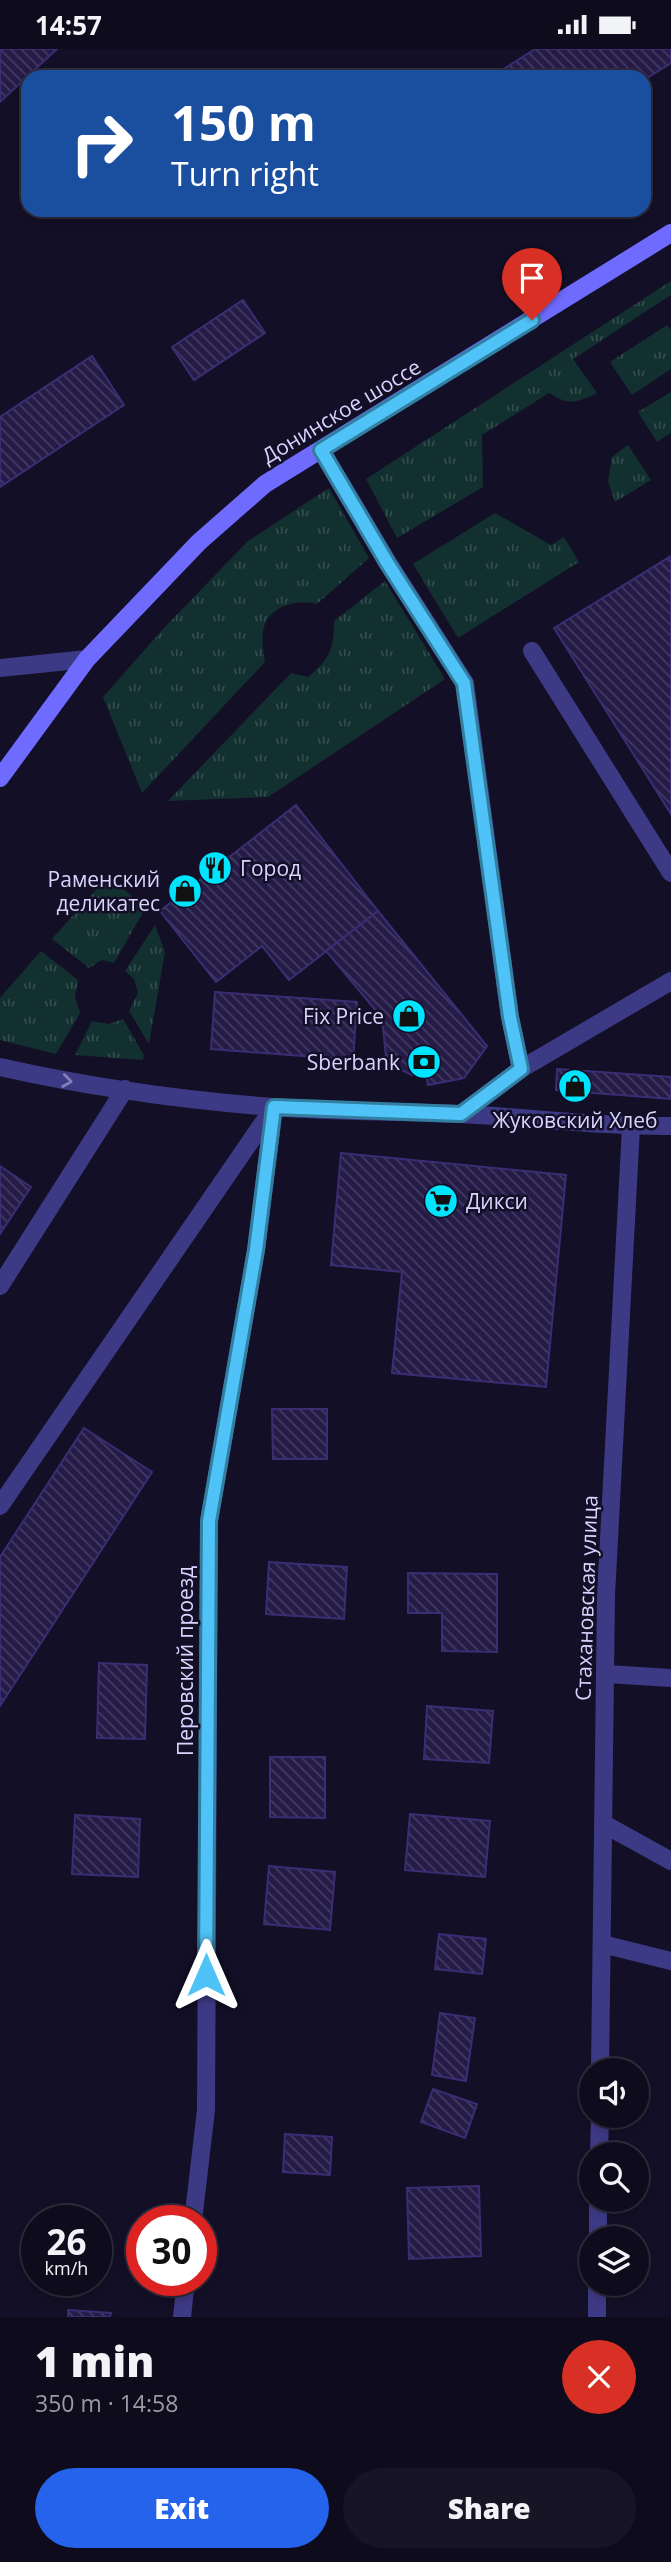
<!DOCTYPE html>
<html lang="en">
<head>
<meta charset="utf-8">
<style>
	:root { --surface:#0e0b1c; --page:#171425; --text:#f1f3f6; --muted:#9b9ba3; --line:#2e2b3b; --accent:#2563eb }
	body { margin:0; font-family:"Open Sans",sans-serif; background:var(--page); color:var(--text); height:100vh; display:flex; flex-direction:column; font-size:26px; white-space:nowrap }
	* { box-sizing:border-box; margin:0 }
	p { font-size:23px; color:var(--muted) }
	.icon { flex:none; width:38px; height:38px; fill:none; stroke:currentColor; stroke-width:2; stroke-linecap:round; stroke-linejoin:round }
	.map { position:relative; height:2268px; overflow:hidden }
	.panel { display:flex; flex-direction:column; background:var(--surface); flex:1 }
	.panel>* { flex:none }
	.hud { position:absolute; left:21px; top:21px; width:630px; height:147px; border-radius:21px; box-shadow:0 4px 10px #0003,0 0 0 2px var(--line); background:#1a4fa0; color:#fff; overflow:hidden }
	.buttons { position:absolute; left:579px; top:2009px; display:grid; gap:14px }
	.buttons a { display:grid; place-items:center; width:70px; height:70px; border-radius:50%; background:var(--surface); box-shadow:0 4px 10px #0003,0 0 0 2px var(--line); font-size:35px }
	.speed { position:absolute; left:21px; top:2156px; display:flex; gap:14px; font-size:35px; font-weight:700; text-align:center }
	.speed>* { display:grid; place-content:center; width:91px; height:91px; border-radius:50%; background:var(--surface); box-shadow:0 4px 10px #0003,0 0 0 2px var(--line); line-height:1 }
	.speed small { font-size:18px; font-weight:400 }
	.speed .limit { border:10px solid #d22; background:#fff; color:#111 }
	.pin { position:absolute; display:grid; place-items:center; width:60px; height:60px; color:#fff; margin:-72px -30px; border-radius:50% 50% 50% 0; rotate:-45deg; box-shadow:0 0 7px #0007 }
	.pin .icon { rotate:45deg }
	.me { position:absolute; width:77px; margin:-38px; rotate:0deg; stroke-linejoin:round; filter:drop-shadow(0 0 5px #0008) }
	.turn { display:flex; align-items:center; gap:24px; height:147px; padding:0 35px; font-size:32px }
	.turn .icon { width:91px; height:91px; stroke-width:2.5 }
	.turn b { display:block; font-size:49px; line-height:60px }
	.round { display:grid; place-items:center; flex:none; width:74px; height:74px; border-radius:37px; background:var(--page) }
	.headline { display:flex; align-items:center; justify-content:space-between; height:119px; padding:0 35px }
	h1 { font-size:42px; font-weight:800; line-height:52px }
	.cta { display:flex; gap:14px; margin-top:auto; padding:14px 35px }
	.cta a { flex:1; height:80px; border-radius:42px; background:var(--accent); color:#fff; font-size:28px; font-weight:800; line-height:80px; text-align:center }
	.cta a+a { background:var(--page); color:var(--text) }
	.status { display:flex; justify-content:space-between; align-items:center; height:49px; padding:0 35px; background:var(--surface); direction:ltr }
	.status svg { height:19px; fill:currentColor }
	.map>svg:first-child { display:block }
	.grass { fill:url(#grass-tufts) }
	.building { fill:url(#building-back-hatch); stroke:#3b2d73; stroke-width:2 }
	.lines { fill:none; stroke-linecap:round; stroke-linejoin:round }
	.service { stroke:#3d3a85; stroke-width:18 }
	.minor { stroke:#3d3a85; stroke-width:18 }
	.secondary { stroke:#6f6bff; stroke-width:18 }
	.oneway { stroke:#837fbc }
	.route-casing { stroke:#337fa1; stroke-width:18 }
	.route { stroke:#4fc3f7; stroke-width:12 }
	.labels { text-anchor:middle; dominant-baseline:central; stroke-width:5; stroke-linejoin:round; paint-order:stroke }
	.street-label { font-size:21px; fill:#d9d4ff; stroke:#130f26 }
	.poi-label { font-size:21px; fill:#d9d4ff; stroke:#130f26; text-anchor:end }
</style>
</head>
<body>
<div class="status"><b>14:57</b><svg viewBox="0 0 49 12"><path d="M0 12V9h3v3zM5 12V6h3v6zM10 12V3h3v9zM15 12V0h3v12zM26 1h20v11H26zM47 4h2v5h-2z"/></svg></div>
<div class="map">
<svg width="671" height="2268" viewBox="0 0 671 2268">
	<defs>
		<pattern id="grass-tufts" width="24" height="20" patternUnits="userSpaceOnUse" patternTransform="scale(1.75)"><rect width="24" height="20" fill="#12302f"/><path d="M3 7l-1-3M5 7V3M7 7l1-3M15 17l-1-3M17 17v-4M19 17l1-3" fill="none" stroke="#344d4e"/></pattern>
		<pattern id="building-back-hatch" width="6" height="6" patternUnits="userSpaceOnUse" patternTransform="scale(1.75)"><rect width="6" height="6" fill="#241b47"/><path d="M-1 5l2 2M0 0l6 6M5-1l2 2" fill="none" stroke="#433b63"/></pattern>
	</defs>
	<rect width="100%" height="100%" fill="#130f26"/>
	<!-- grass -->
	<g class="grass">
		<path d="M671 232V246L573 310 597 344C576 354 569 357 549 344L482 386 483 438 397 489 366 430Z"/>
		<path d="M667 276 671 281V320L632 346 610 313Z"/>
		<path d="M671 343V384L657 393 638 363Z"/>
		<path d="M628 396 651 431 615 453 608 432 612 408Z"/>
		<path d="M329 439 369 509 317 555C299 551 275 555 266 573 260 584 263 601 265 613L142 744 103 648 164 579 248 492Z"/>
		<path d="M495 464 551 496 564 488 579 513 458 589 413 515Z"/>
		<path d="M385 532 445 630 268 748 168 752 291 624 308 628C330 610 334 599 334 572Z"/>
		<path d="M109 826 145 860 114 914 102 911 89 919 52 890Z"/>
		<path d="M155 876 165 903 149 995 129 962 138 944 134 930 125 922Z"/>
		<path d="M41 902 78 931 75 948 80 964 56 1005 0 991V949Z"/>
		<path d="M123 970 144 1006 143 1011 75 1006 92 972 109 975Z"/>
	</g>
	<!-- building -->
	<g class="building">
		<path d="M0 0H57L0 53Z"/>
		<path d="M535 0H671V14L644 31V28H491Z"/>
		<path d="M243 251 265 284 194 331 172 298Z"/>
		<path d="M92 307 124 356 0 438V368Z"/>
		<path d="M671 507V765L554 579Z"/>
		<path d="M296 756 378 862 289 931 262 897 216 933 160 862Z"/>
		<path d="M378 862 487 997 464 1029 428 1036 426 1025 412 1026 397 1019 386 1008 382 969 326 902Z"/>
		<path d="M215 943 357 953 353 1011 211 1000Z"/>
		<path d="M557 1020 671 1028V1050L556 1041Z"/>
		<path d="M341 1104 566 1126 546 1338 392 1324 402 1223 331 1216Z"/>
		<path d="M0 1117 31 1138 0 1185Z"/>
		<path d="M272 1360H327V1410H273Z"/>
		<path d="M84 1379 152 1423 0 1657V1508Z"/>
		<path d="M269 1513 347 1518 344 1570 266 1565Z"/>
		<path d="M408 1524 497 1525V1603L442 1602V1564H408Z"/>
		<path d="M99 1614 147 1616 145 1690 97 1689Z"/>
		<path d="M427 1657 493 1662 489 1714 424 1710Z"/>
		<path d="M270 1708H325V1769L270 1768Z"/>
		<path d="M410 1765 490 1772 485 1828 405 1821Z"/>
		<path d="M75 1766 140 1770 138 1828 72 1825Z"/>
		<path d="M269 1817 335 1823 330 1881 264 1875Z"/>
		<path d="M439 1885 486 1890 482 1925 435 1920Z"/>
		<path d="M440 1964 475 1969 466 2032 432 2026Z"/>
		<path d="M433 2040 477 2055 465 2089 421 2073Z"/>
		<path d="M285 2085 332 2088 330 2126 283 2123Z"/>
		<path d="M479 2137 481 2207 409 2210 407 2139Z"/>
		<path d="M68 2261 111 2264 110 2268H68Z"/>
	</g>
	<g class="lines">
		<!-- service -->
		<g class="service">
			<path d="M321 401 389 515 465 634 510 968 521 1020"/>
			<path d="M532 602 671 824"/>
			<path d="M461 1065 521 1020 671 932"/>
			<path d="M0 1237 125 1040"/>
			<path d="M0 1457 274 1058"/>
			<path d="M607 1625 671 1629"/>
			<path d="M604 1775 671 1812"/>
			<path d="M602 1895 671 1912"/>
		</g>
		<!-- minor -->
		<g class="minor">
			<path d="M0 619 87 610"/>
			<path d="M0 1018C89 1038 182 1051 273 1058 335 1063 397 1062 459 1065 530 1068 600 1078 671 1077"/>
			<path d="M600 2021 606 1546 631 1078"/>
			<path d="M599 2105 600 2067"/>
			<path d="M193 2172 206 2061 209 1472 256 1201 274 1058"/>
			<path d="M598 2189V2151"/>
			<path d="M182 2268 186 2231"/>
			<path d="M597 2268V2235"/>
		</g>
		<!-- secondary -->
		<path class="secondary" d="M0 729 87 610 199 493 265 435 671 184"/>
	</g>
	<!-- one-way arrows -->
	<defs><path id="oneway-chevron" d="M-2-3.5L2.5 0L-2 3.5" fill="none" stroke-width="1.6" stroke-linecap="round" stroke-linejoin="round" transform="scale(1.75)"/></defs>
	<use class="oneway" href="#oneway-chevron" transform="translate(67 1032) rotate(8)"/>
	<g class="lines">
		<!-- route casing -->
		<g class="route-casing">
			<path id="route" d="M206 1926 209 1472 256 1201 274 1058 461 1065 521 1020 510 968 464 634 388 515 321 401 532 271"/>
		</g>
		<!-- route -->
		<use href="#route" class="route"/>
	</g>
	<!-- icons -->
	<defs>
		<g id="restaurant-disc" transform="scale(1.75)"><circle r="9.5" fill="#00e5ff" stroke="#130f26"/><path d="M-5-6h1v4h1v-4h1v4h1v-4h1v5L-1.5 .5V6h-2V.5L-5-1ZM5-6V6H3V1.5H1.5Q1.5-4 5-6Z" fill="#111"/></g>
		<g id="shop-disc" transform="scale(1.75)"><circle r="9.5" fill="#00e5ff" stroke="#130f26"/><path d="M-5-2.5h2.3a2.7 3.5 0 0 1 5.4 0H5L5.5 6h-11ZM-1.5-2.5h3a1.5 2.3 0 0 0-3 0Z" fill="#111"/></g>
		<g id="bank-disc" transform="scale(1.75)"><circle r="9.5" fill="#00e5ff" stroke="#130f26"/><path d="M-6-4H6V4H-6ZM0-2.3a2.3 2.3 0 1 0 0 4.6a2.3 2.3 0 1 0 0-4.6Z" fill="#111"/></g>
		<g id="supermarket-disc" transform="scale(1.75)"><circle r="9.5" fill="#00e5ff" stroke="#130f26"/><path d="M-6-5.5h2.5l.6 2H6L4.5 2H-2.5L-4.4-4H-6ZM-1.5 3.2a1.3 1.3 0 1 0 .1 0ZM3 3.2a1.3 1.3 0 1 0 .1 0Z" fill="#111"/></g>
	</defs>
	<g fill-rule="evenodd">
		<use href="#restaurant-disc" x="215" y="819"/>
		<use href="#shop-disc" x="185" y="842"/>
		<use href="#shop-disc" x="409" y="967"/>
		<use href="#bank-disc" x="424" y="1013"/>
		<use href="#shop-disc" x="575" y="1037"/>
		<use href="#supermarket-disc" x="441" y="1152"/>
	</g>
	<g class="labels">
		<!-- street labels -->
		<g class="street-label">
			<text transform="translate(341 362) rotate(-31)">Донинское шоссе</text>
			<text transform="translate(586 1549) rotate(-88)">Стахановская улица</text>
			<text transform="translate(185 1612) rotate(-90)">Перовский проезд</text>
		</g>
		<!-- poi labels -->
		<g class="poi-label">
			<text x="240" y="819" text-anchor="start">Город</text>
			<text x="160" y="830">Раменский<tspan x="160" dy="24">деликатес</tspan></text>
			<text x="384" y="967">Fix Price</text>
			<text x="400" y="1013">Sberbank</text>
			<text x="575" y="1071" text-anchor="middle">Жуковский Хлеб</text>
			<text x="466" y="1152" text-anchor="start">Дикси</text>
		</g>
	</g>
</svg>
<div class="buttons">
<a><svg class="icon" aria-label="sound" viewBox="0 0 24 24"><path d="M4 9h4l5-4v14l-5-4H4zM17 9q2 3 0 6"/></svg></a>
<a><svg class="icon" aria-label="search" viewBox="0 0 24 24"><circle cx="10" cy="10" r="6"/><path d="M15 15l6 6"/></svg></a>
<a><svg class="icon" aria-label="layers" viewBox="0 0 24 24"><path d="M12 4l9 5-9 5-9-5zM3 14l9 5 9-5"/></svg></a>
</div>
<div class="speed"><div>26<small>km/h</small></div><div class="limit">30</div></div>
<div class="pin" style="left:532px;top:271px;background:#d93025"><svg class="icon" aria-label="arrive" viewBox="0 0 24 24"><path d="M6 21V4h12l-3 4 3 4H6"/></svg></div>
<svg class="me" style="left:206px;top:1926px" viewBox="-20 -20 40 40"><path d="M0-17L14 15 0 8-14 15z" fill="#4fc3f7" stroke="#fff" stroke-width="4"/></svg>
<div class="hud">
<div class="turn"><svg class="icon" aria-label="right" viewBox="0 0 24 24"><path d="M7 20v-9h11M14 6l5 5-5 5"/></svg><div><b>150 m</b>Turn right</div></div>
</div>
</div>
<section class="panel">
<div class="headline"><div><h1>1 min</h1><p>350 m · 14:58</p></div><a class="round" style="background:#d93025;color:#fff"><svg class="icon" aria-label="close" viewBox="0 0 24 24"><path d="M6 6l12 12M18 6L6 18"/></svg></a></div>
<div class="cta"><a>Exit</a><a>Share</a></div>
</section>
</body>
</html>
